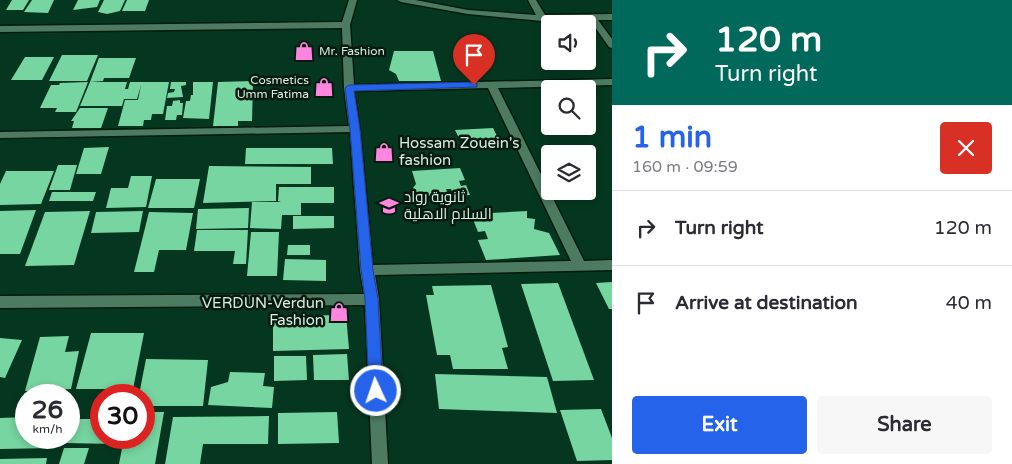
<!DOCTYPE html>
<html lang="en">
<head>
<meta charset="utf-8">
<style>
	:root { --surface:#fff; --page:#f7f7f7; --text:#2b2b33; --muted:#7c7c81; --line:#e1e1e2; --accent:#2563eb }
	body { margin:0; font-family:"Varela Round",Cairo,sans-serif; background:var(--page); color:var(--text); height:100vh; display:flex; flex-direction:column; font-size:19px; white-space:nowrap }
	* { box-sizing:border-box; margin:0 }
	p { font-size:16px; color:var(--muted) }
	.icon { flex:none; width:28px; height:28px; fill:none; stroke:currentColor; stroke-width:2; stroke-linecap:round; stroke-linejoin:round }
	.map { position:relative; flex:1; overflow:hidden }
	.details { display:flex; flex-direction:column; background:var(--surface); width:400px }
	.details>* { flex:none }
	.hud { background:#00695c; color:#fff; overflow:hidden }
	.tools { position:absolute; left:541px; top:15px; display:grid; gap:10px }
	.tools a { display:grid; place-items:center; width:55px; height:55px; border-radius:5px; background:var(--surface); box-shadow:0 2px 8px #0003; font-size:25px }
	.speed { position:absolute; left:15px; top:384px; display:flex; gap:10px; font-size:25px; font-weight:700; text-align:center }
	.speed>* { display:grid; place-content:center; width:65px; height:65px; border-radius:50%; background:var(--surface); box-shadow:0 2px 8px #0003; line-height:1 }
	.speed small { font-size:12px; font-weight:400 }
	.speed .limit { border:8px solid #d22; background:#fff; color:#111 }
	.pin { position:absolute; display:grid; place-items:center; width:42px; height:42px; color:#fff; margin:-51px -21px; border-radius:50% 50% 50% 0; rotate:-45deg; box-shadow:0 0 5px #0007 }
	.pin .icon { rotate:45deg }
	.me { position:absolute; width:55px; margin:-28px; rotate:357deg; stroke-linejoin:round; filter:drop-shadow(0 0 4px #0008) }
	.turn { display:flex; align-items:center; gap:18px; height:105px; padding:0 20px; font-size:22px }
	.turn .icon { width:65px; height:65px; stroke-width:2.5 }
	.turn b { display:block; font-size:35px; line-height:42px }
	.round { display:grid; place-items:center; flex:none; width:52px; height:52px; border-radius:5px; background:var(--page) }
	.overview { display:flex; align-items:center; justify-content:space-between; height:85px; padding:0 20px }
	h1 { font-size:30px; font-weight:800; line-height:38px; color:var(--accent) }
	.cta { display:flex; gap:10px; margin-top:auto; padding:10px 20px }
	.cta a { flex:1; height:58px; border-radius:5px; background:var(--accent); color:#fff; font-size:20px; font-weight:800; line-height:58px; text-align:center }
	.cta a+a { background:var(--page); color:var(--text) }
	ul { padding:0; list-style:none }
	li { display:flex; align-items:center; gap:15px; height:75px; padding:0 20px; border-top:1px solid var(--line) }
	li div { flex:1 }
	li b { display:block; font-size:19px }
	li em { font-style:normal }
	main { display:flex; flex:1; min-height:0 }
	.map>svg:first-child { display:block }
	.building { fill:#76d5a0 }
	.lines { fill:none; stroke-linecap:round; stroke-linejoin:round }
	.minor-casing { stroke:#001c0c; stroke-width:3 }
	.minor { fill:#4d7b61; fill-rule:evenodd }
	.route { fill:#2563eb; stroke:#184099 }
	.labels { text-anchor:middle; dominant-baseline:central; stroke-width:5; stroke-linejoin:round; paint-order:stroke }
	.far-poi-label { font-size:12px; fill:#d6eedf; stroke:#071a10; text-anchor:start }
	.poi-label { font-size:15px; fill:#d6eedf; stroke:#071a10; text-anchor:start }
</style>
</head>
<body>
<main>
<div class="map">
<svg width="612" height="464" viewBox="0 0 612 464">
	<rect width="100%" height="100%" fill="#053720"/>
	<!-- building -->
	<g class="building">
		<path d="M12 0H29L23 10H6Z"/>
		<path d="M32 0H54L48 13 24 12Z"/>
		<path d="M78 0H100L97 7 73 10Z"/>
		<path d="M104 0H125L120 11 107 14 98 12Z"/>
		<path d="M127 0H149L145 11H122Z"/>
		<path d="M394 51H433L441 81H399L396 74 389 70Z"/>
		<path d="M62 55H98L87 81H49Z"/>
		<path d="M25 57H54L42 80H11Z"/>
		<path d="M99 58H136L129 78H104L103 81 90 82Z"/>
		<path d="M253 81 252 121H238V126H213L218 82Z"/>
		<path d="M88 82 76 112H55L57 108H40L51 85H59L60 83Z"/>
		<path d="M90 82H127L125 89H128L130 82H169L163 114H152L151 120H144L143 126H118L125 100H138L141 85 137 99H124L122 106H80Z"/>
		<path d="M171 82H186V85L181 86 183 97 167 98 168 93 174 92 175 89H170Z"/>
		<path d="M193 82H213L209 119 183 118 186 101H190L191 95H193Z"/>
		<path d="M180 100V103H183L182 115H177L176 120H165L167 106H172L173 101Z"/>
		<path d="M80 108H108L101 128H72L74 121H71Z"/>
		<path d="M493 128 498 138 460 140 455 130Z"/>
		<path d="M109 147 101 174H76L84 148Z"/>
		<path d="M246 148H332L333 164H245Z"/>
		<path d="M58 165H77L70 190H49Z"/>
		<path d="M209 166 311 167V184H276V201L203 203Z"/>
		<path d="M460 168 465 180 459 181 461 186 466 185 470 195 454 196 451 189H446L448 194 417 197 413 188 416 184 412 171Z"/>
		<path d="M6 171H54L41 204 0 205V184Z"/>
		<path d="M131 176H152L146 207 106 208 111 188H128Z"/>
		<path d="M156 179H200L194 208H148Z"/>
		<path d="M279 187H334V203H301V215H282L281 229 250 228 252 202H281L278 201Z"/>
		<path d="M52 192H96L93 201H49Z"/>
		<path d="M249 208 248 228 196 229 198 209Z"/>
		<path d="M36 210 20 254H0V211Z"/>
		<path d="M90 211 74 265 25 266 45 212Z"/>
		<path d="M143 211 139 232 91 233 96 212Z"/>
		<path d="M527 211V218L535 219 534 229 549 233 560 255 486 260 478 240 488 239 485 231 478 232 471 214Z"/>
		<path d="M149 212 193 213 186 250H159L154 272H134Z"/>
		<path d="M293 216H334V228L293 229Z"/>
		<path d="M197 230H248L246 264H233L235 251H194Z"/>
		<path d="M251 232H279L277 276H247Z"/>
		<path d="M288 245H310V255H287Z"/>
		<path d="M285 259 326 260V281L283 280Z"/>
		<path d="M612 282V309H609L596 283Z"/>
		<path d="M558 283 594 380 553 381 521 284Z"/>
		<path d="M491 285 508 347 502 348 508 369H453L450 355H437L426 295H434L432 286Z"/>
		<path d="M346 315 349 349 273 351V316Z"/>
		<path d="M91 333H144L133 389H76Z"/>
		<path d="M69 336 65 352 79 351 71 389 25 391 40 337Z"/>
		<path d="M0 338 22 340 5 378 0 377Z"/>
		<path d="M347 354 349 380H314L313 355Z"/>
		<path d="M274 356H306L307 380 274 381Z"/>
		<path d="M146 359 208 360 203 406H144V395H139Z"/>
		<path d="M230 372 265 373 263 386 274 387 272 408 208 405 211 387 228 382Z"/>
		<path d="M435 374 547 377 557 413 439 409Z"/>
		<path d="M601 409 612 438V460L577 461 560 410Z"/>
		<path d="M144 412H164L155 464H119L124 438H144Z"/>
		<path d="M337 412 339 443 278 444V413Z"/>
		<path d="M269 416 268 444H203L200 464H165L173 417Z"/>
		<path d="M26 417V438H57L54 448 0 449V418Z"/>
		<path d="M71 419H101V438H117L116 444 64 443 65 438H69Z"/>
		<path d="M64 448H89L84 464H59Z"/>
		<path d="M47 458 46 464H0V459Z"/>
	</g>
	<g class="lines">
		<!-- minor casing -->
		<g class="minor-casing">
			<g id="minor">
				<path d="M349 0H357L350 25 354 85 612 79V85L498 88 584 261 612 260V270L375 275 379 299 388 464H372L365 305 0 308V296L364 294 360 270 350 132 0 138V132L349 126 344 88 342 28 0 32V26L342 22ZM488 88 571 261 373 265 360 129 354 91Z"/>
				<path d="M397 0H415L468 10 536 15 528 0H536L545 15 612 14V20H598L612 39V48L609 47 590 20 542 21 468 14 401 2Z"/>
			</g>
		</g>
		<!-- minor -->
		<use href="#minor" class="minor"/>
	</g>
	<!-- route -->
	<path class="route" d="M474 82 477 83V87L354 91 360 130 373 270 378 299 383 391 381 395 376 397 371 395 369 391 365 299 361 270 350 130 345 88 349 85Z"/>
	<!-- icons -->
	<defs>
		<g id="shop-bare" transform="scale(1.5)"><path d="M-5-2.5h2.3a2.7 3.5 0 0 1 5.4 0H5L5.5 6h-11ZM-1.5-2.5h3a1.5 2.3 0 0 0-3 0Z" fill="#ff85df" stroke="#071a10" stroke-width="2.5" paint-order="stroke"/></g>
		<g id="school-bare" transform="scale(1.5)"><path d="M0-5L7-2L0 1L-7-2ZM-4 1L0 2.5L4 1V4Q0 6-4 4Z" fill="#ff85df" stroke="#071a10" stroke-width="2.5" paint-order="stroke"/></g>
	</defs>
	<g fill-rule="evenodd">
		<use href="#shop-bare" x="304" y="51"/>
		<use href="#shop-bare" x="324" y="87"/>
		<use href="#shop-bare" x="384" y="152"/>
		<use href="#school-bare" x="389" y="206"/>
		<use href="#shop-bare" x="339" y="312"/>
	</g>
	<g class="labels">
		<!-- far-poi labels -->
		<g class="far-poi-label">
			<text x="319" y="51">Mr. Fashion</text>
			<text x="309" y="80" text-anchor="end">Cosmetics<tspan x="309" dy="14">Umm Fatima</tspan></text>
		</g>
		<!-- poi labels -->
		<g class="poi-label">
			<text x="399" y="143">Hossam Zouein's<tspan x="399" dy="17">fashion</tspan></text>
			<text x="404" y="197">ثانوية رواد<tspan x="404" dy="17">السلام الاهلية</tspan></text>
			<text x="324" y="303" text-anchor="end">VERDUN-Verdun<tspan x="324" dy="17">Fashion</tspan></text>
		</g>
	</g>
</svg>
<div class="tools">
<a><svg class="icon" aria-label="sound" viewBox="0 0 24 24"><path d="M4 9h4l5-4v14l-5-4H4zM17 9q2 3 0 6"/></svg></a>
<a><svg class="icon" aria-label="search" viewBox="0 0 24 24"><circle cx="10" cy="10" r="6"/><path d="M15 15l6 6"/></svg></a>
<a><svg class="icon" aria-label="layers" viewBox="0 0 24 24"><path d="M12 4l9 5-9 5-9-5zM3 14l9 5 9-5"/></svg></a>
</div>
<div class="speed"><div>26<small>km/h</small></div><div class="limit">30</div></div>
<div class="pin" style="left:474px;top:85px;background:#d93025"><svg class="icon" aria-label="arrive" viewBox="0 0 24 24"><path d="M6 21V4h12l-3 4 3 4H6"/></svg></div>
<svg class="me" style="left:376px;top:391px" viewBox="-20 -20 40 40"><circle r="17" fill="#2563eb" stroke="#fff" stroke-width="3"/><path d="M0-11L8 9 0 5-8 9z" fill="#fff"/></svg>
</div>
<section class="details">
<div class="hud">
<div class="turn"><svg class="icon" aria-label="right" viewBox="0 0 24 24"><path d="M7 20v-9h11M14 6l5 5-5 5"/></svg><div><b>120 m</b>Turn right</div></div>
</div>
<div class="overview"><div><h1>1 min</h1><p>160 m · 09:59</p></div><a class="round" style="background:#d93025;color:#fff"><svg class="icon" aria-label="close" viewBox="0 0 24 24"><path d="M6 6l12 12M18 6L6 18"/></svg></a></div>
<ul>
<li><svg class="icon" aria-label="right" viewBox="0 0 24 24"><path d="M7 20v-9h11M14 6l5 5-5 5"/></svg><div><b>Turn right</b></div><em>120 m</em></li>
<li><svg class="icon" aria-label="arrive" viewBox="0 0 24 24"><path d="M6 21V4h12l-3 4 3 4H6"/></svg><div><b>Arrive at destination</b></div><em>40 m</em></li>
</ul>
<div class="cta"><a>Exit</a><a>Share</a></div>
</section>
</main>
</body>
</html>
